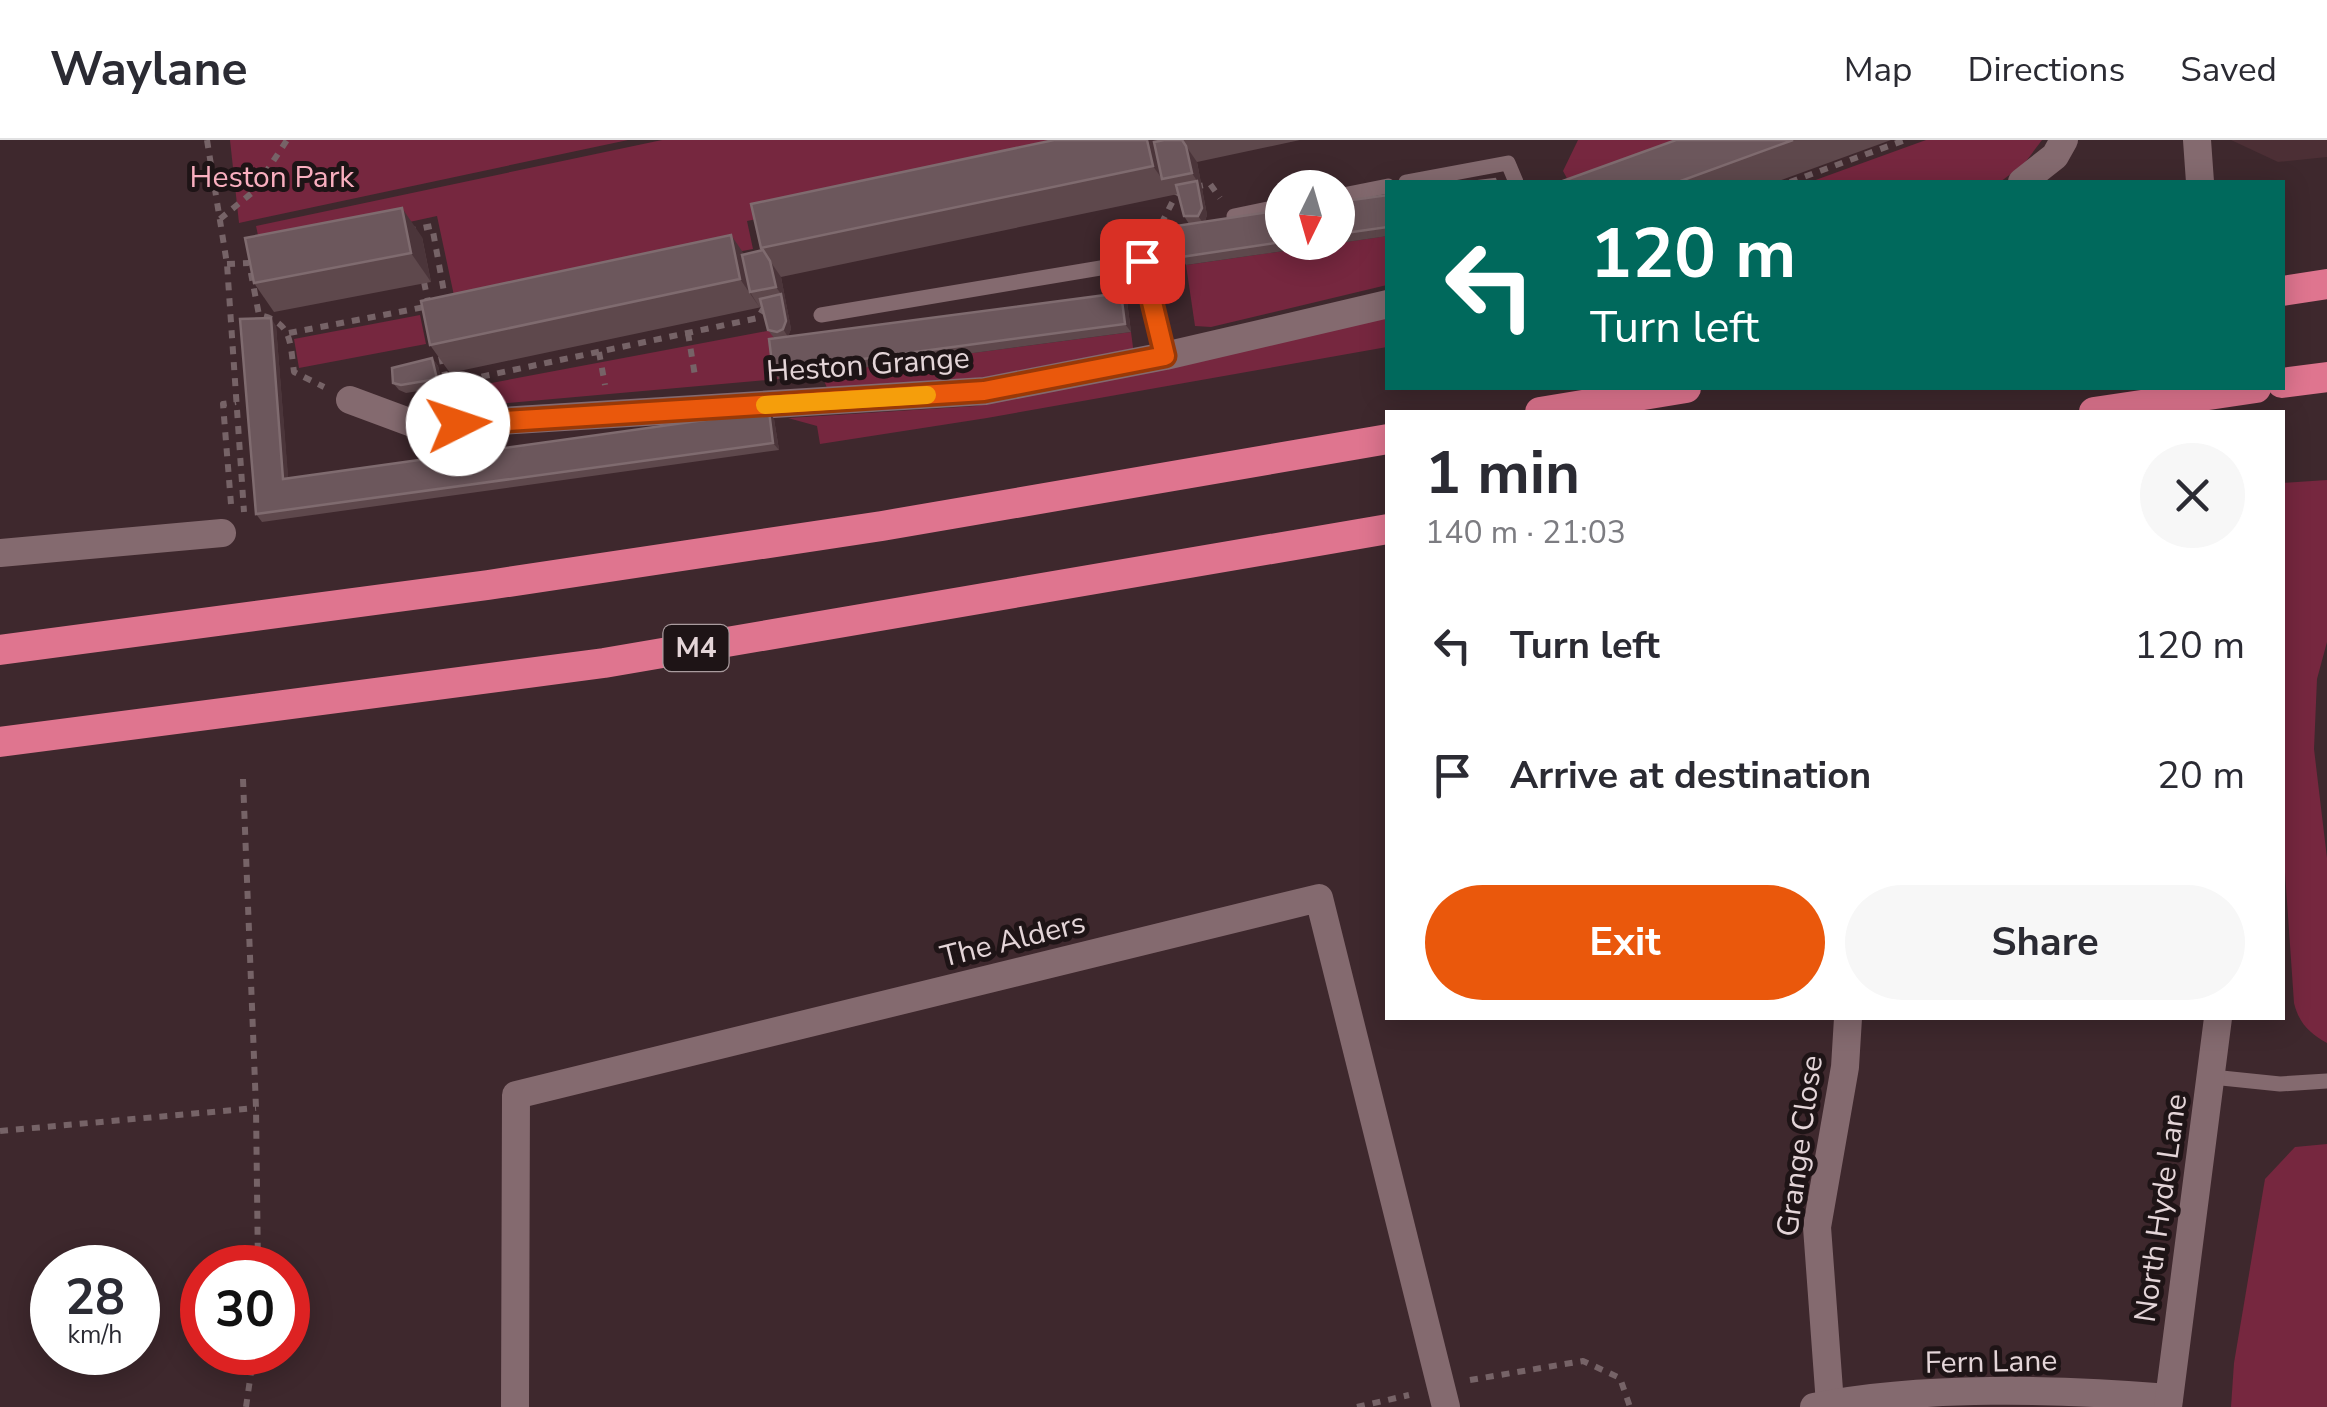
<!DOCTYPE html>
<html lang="en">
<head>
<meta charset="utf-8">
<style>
	:root { --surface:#fff; --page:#f7f7f7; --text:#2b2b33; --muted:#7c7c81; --line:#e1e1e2; --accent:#ea580c }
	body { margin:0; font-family:"Nunito Sans",sans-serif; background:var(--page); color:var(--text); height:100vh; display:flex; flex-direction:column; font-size:38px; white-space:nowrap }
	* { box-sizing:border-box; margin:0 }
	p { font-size:32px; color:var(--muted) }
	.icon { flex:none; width:55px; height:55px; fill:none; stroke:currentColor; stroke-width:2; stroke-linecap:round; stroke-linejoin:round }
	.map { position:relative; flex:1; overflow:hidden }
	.details { position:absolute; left:1385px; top:270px; width:900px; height:610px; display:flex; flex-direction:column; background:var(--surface); border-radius:0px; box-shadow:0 5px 25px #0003 }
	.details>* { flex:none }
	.hud { position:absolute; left:1385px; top:40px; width:900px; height:210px; border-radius:0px; box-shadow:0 5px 25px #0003; background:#00695c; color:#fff; overflow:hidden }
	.needle { width:65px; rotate:185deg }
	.buttons { position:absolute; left:1265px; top:30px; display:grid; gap:20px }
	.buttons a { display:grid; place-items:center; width:90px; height:90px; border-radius:50%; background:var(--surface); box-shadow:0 5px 25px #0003; font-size:50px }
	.speed { position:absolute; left:30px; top:1105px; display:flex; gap:20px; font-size:50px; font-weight:700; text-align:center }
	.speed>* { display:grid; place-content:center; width:130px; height:130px; border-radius:50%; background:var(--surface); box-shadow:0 5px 25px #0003; line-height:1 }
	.speed small { font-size:25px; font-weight:400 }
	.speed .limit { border:15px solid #d22; background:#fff; color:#111 }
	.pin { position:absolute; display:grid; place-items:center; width:85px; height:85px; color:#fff; margin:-42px; border-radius:20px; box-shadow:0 5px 15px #0006 }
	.me { position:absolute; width:110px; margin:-55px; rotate:86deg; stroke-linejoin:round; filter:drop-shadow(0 0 8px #0008) }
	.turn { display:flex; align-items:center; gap:35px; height:210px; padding:0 40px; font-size:45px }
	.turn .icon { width:130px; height:130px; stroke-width:2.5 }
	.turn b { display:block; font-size:70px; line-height:85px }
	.round { display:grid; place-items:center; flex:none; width:105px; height:105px; border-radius:52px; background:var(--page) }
	.summary { display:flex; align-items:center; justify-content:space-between; height:170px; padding:0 40px }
	h1 { font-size:60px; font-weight:700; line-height:75px }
	.primary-button { display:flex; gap:20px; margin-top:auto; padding:20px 40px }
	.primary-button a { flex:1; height:115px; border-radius:60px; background:var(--accent); color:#fff; font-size:40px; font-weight:700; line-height:115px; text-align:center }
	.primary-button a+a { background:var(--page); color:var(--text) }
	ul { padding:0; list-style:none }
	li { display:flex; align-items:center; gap:30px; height:130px; padding:0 40px }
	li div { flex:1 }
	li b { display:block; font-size:38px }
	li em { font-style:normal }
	header { display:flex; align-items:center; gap:60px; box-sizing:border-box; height:140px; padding:0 50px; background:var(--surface); border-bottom:2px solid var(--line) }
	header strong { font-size:48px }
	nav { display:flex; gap:55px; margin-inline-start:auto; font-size:35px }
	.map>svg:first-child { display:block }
	.built { fill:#4c2f35 }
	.green { fill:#76273f }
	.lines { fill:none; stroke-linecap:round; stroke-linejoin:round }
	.path { stroke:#766367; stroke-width:6; stroke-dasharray:8 8; stroke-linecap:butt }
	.service { stroke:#846a6f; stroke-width:15 }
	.minor { stroke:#846a6f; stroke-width:28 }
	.tertiary { stroke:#846a6f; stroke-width:28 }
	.motorway { stroke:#df758f; stroke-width:30 }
	.wall { fill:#5e484c }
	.shaded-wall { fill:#4b353a }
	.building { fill:#6c575c; stroke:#7f6b6f; stroke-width:2.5 }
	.route-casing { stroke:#983908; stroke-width:25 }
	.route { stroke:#ea580c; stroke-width:18 }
	.slow { stroke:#f59e0b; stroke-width:18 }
	.labels { text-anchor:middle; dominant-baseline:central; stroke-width:10; stroke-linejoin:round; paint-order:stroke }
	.shield { fill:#1e1416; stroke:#a99b9e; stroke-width:2.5 }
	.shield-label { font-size:28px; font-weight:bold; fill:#e4d5d8 }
	.park-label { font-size:30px; fill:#f9afbf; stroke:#1e1416 }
	.street-label { font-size:30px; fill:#e4d5d8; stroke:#1e1416 }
</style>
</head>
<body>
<header>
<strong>Waylane</strong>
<nav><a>Map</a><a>Directions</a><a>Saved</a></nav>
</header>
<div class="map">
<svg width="2327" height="1267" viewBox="0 0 2327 1267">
	<rect width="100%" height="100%" fill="#3e282d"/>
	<!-- built -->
	<path class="built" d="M2231 0H2327V17L2278 22Z"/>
	<!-- green -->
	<g class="green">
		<path d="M230 0H628L239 83Z"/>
		<path d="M662 0H1134L747 81 753 109 456 165 437 76 262 114 256 86Z"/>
		<path d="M1578 0H1724L1569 42 1563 31Z"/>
		<path d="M1926 0H2042L2024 24 2000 42H1810Z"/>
		<path d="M1387 96V145L1211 187 1195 186 1186 125Z"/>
		<path d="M420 175 426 204 299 228 294 199Z"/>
		<path d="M1387 176V207L987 278 820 304 817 286 788 278 976 266Z"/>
		<path d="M772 190 779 239 462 267 452 262 449 251Z"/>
		<path d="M1131 192 1134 215 1013 236 829 253 821 233Z"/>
		<path d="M2327 340V502L2317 539 2314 609 2327 718V903C2309 893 2299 883 2294 863L2282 689V343Z"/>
		<path d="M2327 1004V1267H2231L2234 1223 2265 1039 2295 1007Z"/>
	</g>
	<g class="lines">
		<!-- path -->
		<g class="path">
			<path d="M207 0 227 124 244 372"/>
			<path d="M1790 42 1905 0"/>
			<path d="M1195 47 1210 44 1220 58"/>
			<path d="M220 79 253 52 287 0"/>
			<path d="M408 91 432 86 446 163"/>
			<path d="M1154 98 1178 51 1183 50"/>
			<path d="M227 124 249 123 259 175C292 182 290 202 294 232L324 247"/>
			<path d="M424 142 429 166"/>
			<path d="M289 193 430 166"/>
			<path d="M688 193 695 236"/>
			<path d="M599 212 605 245"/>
			<path d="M441 216 447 244 758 178 766 164"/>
			<path d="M231 364 223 264 236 262"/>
			<path d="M243 639 256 968 258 1128"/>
			<path d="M0 991 256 968"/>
			<path d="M1470 1240 1583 1221 1620 1238 1630 1267"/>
			<path d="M246 1267 254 1212"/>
			<path d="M1357 1267 1409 1255"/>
		</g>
		<!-- service -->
		<g class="service">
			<path d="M1406 42 1508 23 1516 42"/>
			<path d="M1338 56 1388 46"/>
			<path d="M1234 76 1282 66"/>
			<path d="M821 175 1142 121 1165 216"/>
			<path d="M2212 937 2280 944 2327 941"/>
		</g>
		<!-- minor -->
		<g class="minor">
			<path d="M2022 42 2055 16 2064 0"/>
			<path d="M350 260 420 286 985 251 1165 216 1388 164"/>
			<path d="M0 413 222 393"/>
			<path d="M1830 1264 1817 1087 1845 927 1848 878"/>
			<path d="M515 1267 516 955 1319 758 1446 1267"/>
			<path d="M1814 1267C1920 1245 2061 1249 2169 1258"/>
		</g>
		<!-- tertiary -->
		<g class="tertiary">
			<path d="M2197 0 2200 42"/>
			<path d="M2168 1267 2218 878"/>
		</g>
		<!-- motorway -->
		<g class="motorway">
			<path d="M2282 151 2327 144"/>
			<path d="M2282 243 2327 237"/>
			<path d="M1540 272 1686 248"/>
			<path d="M2094 272 2256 248"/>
			<path d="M0 510 488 445 882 386 1388 299"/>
			<path d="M0 602 604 523 1388 389"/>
		</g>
	</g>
	<!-- wall -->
	<g class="wall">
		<path d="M1054 0H1156L1157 1 1164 0H1300L1197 22 1207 75 1205 81 1282 102H1338V62L1388 55V96L1186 125 1181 117 1189 84 1184 76 1178 54 781 137 791 189 788 196 1127 161 1131 192 779 239 773 231 774 198 768 190 762 167 450 233 430 205 763 110 761 108Z"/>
		<path d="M1676 0H1891L1776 42H1560Z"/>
		<path d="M422 97 431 142 274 172 254 143Z"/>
		<path d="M276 186 288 339 774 279 779 310 262 382 256 374Z"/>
		<path d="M432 218 438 226 443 247 406 253 399 250 393 243Z"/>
	</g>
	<!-- shaded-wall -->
	<g class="shaded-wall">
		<path d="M1147 0H1156L1163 10 1162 39 1153 26Z"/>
		<path d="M1186 6 1197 22 1207 75 1204 84 1198 76 1197 41 1192 33Z"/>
		<path d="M402 68 422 97 431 142 411 113Z"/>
		<path d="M731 95 751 124 750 152 760 168 740 139Z"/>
		<path d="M770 121 781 137 791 189 788 197 783 189 781 154 776 147Z"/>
		<path d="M1121 153 1127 161 1131 192 1125 184Z"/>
		<path d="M271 178 276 186 289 347 283 339Z"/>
		<path d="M432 218 438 226 443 247 437 239Z"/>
		<path d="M769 271 774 279 779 310 773 303Z"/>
	</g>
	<!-- building -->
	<g class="building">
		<path d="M1054 0H1147L1153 26 761 108 751 64Z"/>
		<path d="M1164 0H1182L1186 6 1192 33 1162 39 1154 2Z"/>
		<path d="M1676 0H1793L1678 42H1560Z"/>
		<path d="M1495 39 1496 42H1471Z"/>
		<path d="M1197 41 1202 68 1198 76H1184L1176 45Z"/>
		<path d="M1388 55V87L1338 94V62Z"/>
		<path d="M402 68 411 113 254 143 245 98Z"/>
		<path d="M1282 70V102L1181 117 1176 86Z"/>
		<path d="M731 95 740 139 430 205 421 161Z"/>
		<path d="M763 110 770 121 776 147 750 152 742 115Z"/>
		<path d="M1121 153 1125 184 773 231 769 199Z"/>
		<path d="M781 154 786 181 783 189 777 192 768 190 760 159Z"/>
		<path d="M271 178 283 339 769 271 773 303 256 374 240 179Z"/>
		<path d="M432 218 437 239 401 245 393 243 392 228Z"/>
	</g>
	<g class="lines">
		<!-- route casing -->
		<g class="route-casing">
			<path id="route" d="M458 284 984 251 1165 216 1142 121"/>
		</g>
		<!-- route -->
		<use href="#route" class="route"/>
		<!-- slow -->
		<path class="slow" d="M765 265 927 255"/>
	</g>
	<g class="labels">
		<!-- shield labels -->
		<rect class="shield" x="663.5" y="485" width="65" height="46" rx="8"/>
		<g class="shield-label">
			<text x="696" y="508">M4</text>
		</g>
		<!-- park labels -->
		<g class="park-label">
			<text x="272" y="37">Heston Park</text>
		</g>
		<!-- street labels -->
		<g class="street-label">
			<text transform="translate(868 225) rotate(-4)">Heston Grange</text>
			<text transform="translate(1013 800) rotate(-14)">The Alders</text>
			<text transform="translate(1800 1006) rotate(-82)">Grange Close</text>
			<text transform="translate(2161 1068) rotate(-82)">North Hyde Lane</text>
			<text transform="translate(1991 1222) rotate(-1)">Fern Lane</text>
		</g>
	</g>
</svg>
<div class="buttons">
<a><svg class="needle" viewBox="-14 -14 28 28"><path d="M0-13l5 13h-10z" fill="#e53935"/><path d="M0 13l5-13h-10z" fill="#7c7c81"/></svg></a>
</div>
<div class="speed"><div>28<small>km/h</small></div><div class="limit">30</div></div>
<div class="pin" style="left:1142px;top:121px;background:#d93025"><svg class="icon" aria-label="arrive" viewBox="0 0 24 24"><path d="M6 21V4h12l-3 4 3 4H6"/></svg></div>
<svg class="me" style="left:458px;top:284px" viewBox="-20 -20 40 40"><circle r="19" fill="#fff"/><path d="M0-13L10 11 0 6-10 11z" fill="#ea580c"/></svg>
<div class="hud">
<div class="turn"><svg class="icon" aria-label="left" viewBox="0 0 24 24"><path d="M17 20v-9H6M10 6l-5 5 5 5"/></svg><div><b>120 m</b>Turn left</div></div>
</div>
<section class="details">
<div class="summary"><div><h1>1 min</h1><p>140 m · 21:03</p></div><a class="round"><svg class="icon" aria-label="close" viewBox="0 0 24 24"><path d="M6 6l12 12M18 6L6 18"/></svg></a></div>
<ul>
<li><svg class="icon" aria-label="left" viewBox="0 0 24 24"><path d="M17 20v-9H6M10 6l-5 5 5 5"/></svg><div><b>Turn left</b></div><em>120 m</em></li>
<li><svg class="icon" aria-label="arrive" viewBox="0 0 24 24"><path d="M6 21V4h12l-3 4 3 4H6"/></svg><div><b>Arrive at destination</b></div><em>20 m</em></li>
</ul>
<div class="primary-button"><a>Exit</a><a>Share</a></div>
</section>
</div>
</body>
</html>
